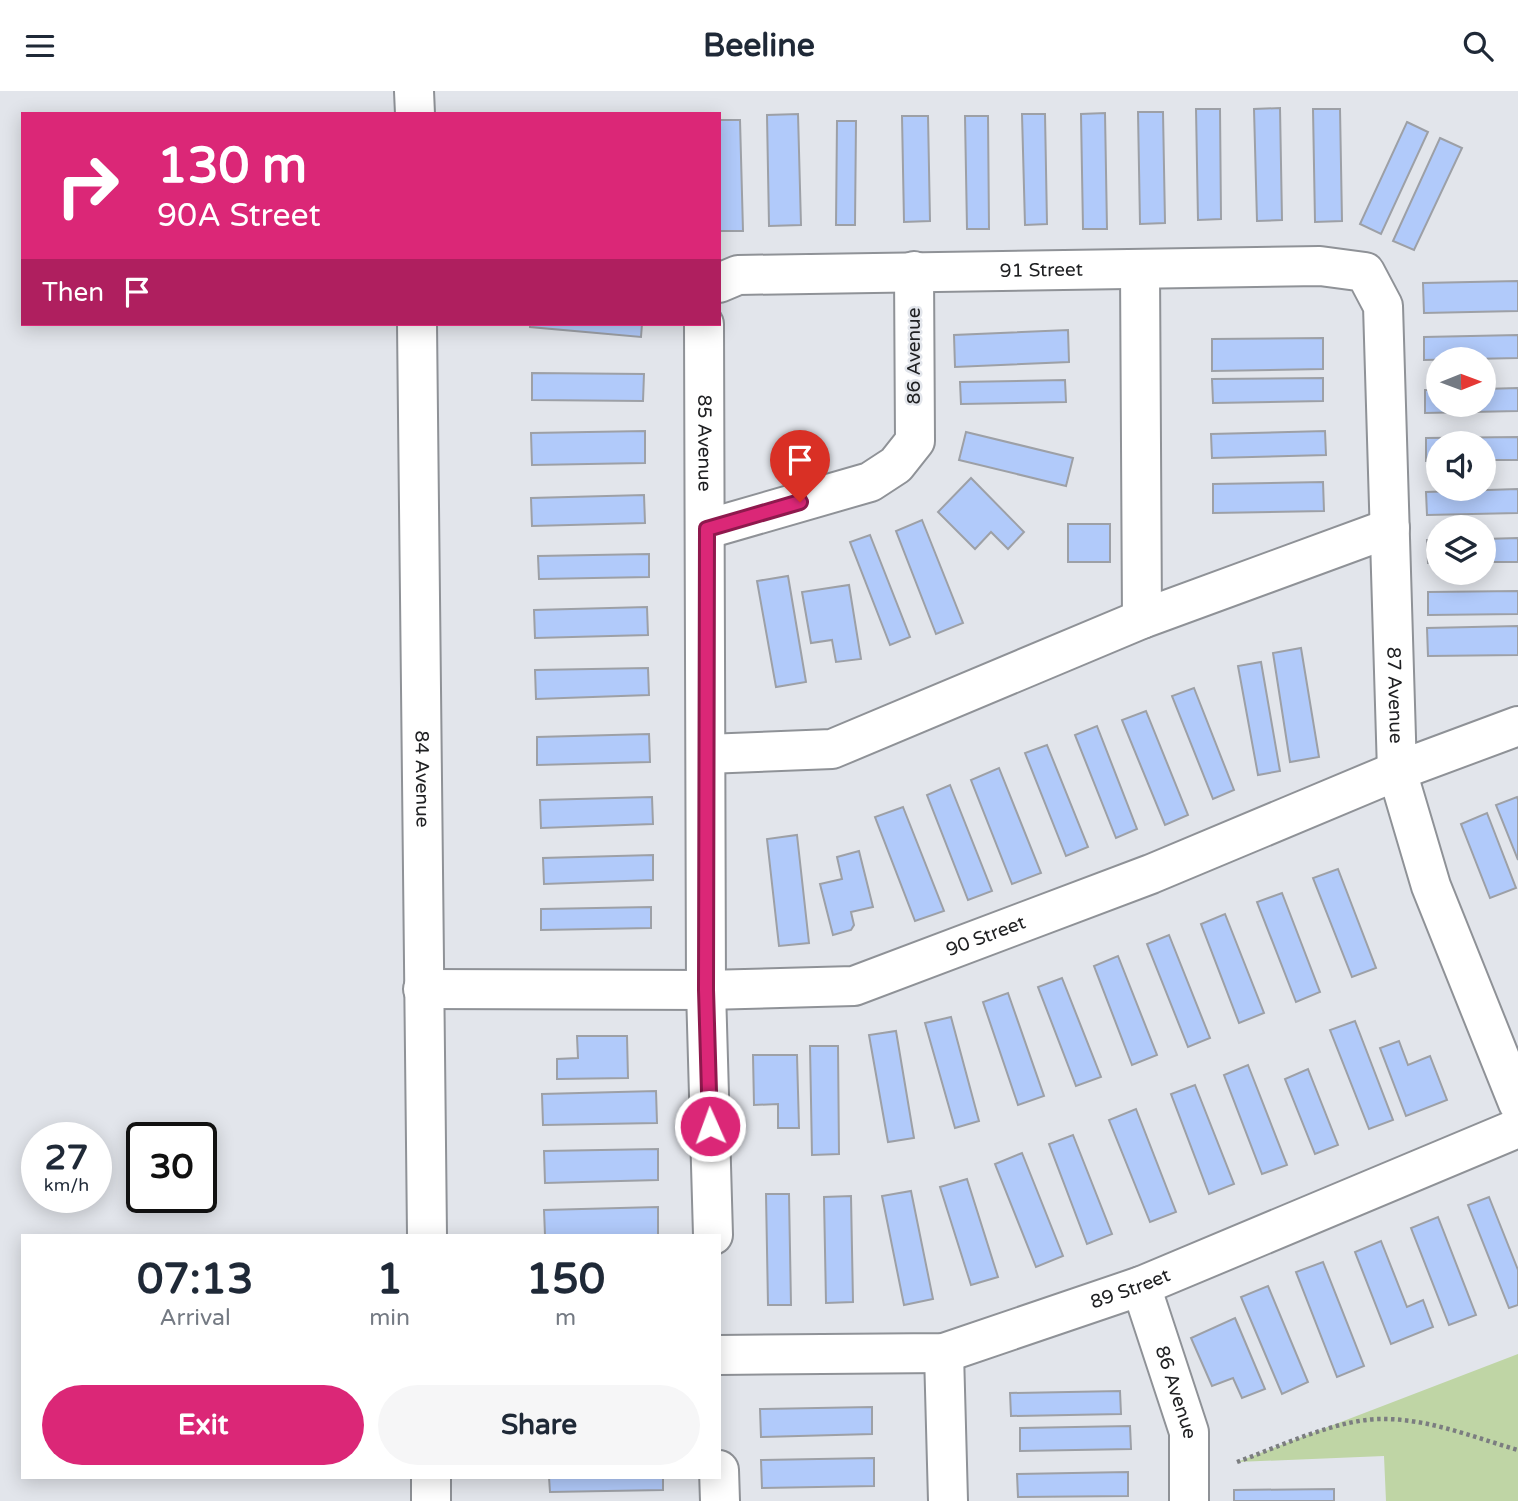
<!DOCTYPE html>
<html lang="en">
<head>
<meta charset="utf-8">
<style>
	:root { --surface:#fff; --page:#f6f6f7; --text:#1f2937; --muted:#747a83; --accent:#db2777 }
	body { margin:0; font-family:"Varela Round",sans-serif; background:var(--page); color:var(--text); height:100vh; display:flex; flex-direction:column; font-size:26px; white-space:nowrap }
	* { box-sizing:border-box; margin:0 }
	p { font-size:23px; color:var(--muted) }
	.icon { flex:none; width:38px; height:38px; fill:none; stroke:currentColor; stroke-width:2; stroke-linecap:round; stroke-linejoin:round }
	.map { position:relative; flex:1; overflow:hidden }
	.sheet { position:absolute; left:21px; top:1143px; width:700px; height:245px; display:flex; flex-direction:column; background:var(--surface); border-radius:0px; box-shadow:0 4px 18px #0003 }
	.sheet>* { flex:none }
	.guide { position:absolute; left:21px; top:21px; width:700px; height:214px; border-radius:0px; box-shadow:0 4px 18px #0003; background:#db2777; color:#fff; overflow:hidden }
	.needle { width:46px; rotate:89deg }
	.buttons { position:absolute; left:1426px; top:256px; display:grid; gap:14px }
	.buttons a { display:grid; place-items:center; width:70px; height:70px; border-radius:50%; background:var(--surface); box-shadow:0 4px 18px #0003; font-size:35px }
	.speed { position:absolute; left:21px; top:1031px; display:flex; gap:14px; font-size:35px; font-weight:700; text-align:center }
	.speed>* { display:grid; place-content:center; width:91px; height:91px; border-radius:50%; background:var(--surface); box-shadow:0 4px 18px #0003; line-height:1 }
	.speed small { font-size:18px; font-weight:400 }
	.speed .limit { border:4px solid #111; border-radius:10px; background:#fff; color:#111 }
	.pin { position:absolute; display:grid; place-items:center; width:60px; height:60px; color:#fff; margin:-72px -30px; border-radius:50% 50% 50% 0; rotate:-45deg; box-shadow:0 0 7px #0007 }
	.pin .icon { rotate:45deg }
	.me { position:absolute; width:77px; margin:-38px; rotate:358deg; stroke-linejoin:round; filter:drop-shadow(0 0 5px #0008) }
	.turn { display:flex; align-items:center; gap:24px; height:147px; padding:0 21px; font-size:32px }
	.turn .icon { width:91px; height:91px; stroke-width:2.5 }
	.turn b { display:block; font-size:49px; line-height:60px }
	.then { display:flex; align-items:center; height:66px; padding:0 21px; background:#0003; gap:14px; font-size:26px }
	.eta { display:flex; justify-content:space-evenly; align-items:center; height:119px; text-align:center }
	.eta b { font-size:42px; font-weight:700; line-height:49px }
	.action { display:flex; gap:14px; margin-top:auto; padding:14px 21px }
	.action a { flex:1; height:80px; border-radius:42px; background:var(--accent); color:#fff; font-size:28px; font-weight:700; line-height:80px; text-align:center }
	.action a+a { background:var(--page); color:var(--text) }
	header { display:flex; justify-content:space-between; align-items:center; height:91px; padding:0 21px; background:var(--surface); font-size:32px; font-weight:700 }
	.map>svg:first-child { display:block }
	.green { fill:#bfd5a5 }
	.building { fill:#b1cafa; stroke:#9da0a6; stroke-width:2 }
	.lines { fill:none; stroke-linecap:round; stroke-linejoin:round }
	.minor-casing { stroke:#8f9297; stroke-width:42 }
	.path { stroke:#7b7d80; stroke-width:4.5; stroke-dasharray:3.5 3.5; stroke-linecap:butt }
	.minor { stroke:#fff; stroke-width:38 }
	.route-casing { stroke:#8e194d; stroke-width:18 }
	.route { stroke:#db2777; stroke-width:12 }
	.labels { text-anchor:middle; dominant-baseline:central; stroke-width:5; stroke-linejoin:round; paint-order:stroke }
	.street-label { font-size:19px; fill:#202123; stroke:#e2e5eb }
</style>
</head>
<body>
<header><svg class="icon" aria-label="menu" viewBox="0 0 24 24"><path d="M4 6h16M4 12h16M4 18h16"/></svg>Beeline<svg class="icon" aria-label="search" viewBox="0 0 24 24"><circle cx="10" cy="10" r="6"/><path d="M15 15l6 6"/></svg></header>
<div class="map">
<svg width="1518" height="1410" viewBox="0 0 1518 1410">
	<rect width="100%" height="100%" fill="#e2e5eb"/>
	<!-- green -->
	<path class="green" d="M1518 1263V1410H1386L1384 1365 1237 1371Z"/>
	<!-- building -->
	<g class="building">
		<path d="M1280 17 1282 129 1257 130 1254 18Z"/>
		<path d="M1196 18H1220L1221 128 1198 129Z"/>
		<path d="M1313 18H1340L1342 130 1315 131Z"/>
		<path d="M1138 21H1163L1165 132 1140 133Z"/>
		<path d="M1105 22 1107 138H1083L1081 23Z"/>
		<path d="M798 23 801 134 769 135 767 24Z"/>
		<path d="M1022 23H1045L1047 133 1025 134Z"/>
		<path d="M902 25H928L930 130 904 131Z"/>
		<path d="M965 25H988L989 138H967Z"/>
		<path d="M719 29H740L743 140H719Z"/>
		<path d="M837 30H856L855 134H836Z"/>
		<path d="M1407 31 1428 41 1381 143 1360 133Z"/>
		<path d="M1440 47 1462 57 1414 159 1393 150Z"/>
		<path d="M1518 190V220L1424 222 1423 192Z"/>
		<path d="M530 233H642L641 246 530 236Z"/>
		<path d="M1068 239 1069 271 955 276 954 244Z"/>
		<path d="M1518 244V267L1424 269V246Z"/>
		<path d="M1323 247V278L1212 280V248Z"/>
		<path d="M532 282 644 283 643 310 532 309Z"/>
		<path d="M1323 287V310L1213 312 1212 288Z"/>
		<path d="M1065 289 1066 311 961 313 960 291Z"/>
		<path d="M1518 297V320L1425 322V299H1438V313H1484V298Z"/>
		<path d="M645 340V372L532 374 531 342Z"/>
		<path d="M1325 340 1326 364 1212 367 1211 343Z"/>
		<path d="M966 341 1073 367 1066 395 959 369Z"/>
		<path d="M1518 346V369H1484V352H1438V369L1426 370V347Z"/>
		<path d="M971 387 1024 441 1008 458 991 441 975 458 938 421Z"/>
		<path d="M1323 391 1324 420 1213 422V393Z"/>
		<path d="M1518 398V422L1427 424 1426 401Z"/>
		<path d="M644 404 645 432 532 435 531 407Z"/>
		<path d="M922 429 963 532 936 543 896 440Z"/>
		<rect x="1068" y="433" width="42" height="38"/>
		<path d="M870 444 910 546 890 554 850 451Z"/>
		<path d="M1518 447V471H1484V448Z"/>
		<path d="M1427 449H1438V472H1428Z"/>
		<path d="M649 463V486L539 488 538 465Z"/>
		<path d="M788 485 806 591 776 596 757 490Z"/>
		<path d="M849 494 861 568 836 571 832 549 811 552 802 501Z"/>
		<path d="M1518 500V523L1428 524V501Z"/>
		<path d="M647 516 648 544 535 547 534 519Z"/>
		<path d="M1518 535V564L1428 565 1427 537Z"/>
		<path d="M1301 557 1319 666 1290 671 1273 562Z"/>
		<path d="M1261 571 1280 680 1258 684 1238 575Z"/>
		<path d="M648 577 649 604 536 608 535 579Z"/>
		<path d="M1194 597 1234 699 1213 708 1172 605Z"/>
		<path d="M1146 620 1188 724 1165 734 1122 629Z"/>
		<path d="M1097 635 1137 738 1116 747 1075 644Z"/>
		<path d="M649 643 650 671 537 674V646Z"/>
		<path d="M1047 654 1088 756 1066 765 1025 662Z"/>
		<path d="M999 677 1041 782 1012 793 971 689Z"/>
		<path d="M950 694 992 800 968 809 927 704Z"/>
		<path d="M652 706 653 733 541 737 540 709Z"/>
		<path d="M1517 706 1518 709V769L1496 714Z"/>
		<path d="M903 716 944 820 915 830 875 726Z"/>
		<path d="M1487 722 1516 797 1490 807 1461 733Z"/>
		<path d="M797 744 809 852 779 855 767 748Z"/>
		<path d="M859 760 873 816 851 821 854 834 851 839 833 844 820 793 842 788 837 766Z"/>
		<path d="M653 764V789L544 793 543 767Z"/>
		<path d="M1338 778 1376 877 1352 886 1313 787Z"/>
		<path d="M1282 802 1320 901 1296 911 1257 811Z"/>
		<path d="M651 816V837L541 839V818Z"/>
		<path d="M1225 823 1264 922 1239 932 1201 833Z"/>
		<path d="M1169 844 1210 947 1188 956 1147 853Z"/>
		<path d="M1118 865 1157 964 1132 974 1094 875Z"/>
		<path d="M1062 887 1101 986 1076 995 1038 896Z"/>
		<path d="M1008 902 1044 1005 1018 1014 983 911Z"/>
		<path d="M951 926 979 1030 955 1037 925 932Z"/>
		<path d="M1355 930 1393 1029 1369 1038 1330 939Z"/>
		<path d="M896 940 914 1047 888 1051 869 944Z"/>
		<path d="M577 945H627L628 987 557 988V968L578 967Z"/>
		<path d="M1399 950 1408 974 1430 965 1447 1009 1406 1025 1380 957Z"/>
		<path d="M810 955H838L839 1063 812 1064Z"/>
		<path d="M753 964H797L799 1037H778V1013L754 1014Z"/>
		<path d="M1248 974 1287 1074 1262 1083 1224 984Z"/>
		<path d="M1308 978 1338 1054 1315 1063 1285 988Z"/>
		<path d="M1195 994 1234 1093 1209 1103 1171 1003Z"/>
		<path d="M656 1000 657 1032 543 1034 542 1003Z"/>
		<path d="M1136 1018 1176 1121 1150 1131 1109 1029Z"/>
		<path d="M1073 1044 1112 1143 1087 1153 1049 1053Z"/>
		<path d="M658 1058V1089L545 1092 544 1060Z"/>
		<path d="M1022 1062 1063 1165 1036 1176 995 1073Z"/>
		<path d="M967 1088 998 1186 971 1194 940 1096Z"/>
		<path d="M911 1100 933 1208 904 1214 882 1105Z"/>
		<path d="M766 1103H789L791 1214H768Z"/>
		<path d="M851 1105 853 1211 826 1212 824 1106Z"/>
		<path d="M1489 1106 1518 1179V1214L1509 1217 1468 1114Z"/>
		<path d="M658 1116V1144H545L544 1119Z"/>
		<path d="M1438 1126 1476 1224 1449 1234 1411 1137Z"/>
		<path d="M1381 1150 1407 1216 1423 1209 1433 1236 1391 1253 1355 1161Z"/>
		<path d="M1323 1171 1364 1275 1337 1286 1296 1181Z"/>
		<path d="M1268 1195 1308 1291 1282 1303 1241 1206Z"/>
		<path d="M1235 1227 1265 1298 1242 1307 1233 1287 1212 1295 1191 1247Z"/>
		<path d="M1120 1300 1121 1323 1011 1325 1010 1302Z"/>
		<path d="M872 1316V1343L761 1346 760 1318Z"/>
		<path d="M1130 1335 1131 1358 1020 1360V1337Z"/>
		<path d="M874 1367V1395L762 1397 761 1369Z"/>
		<path d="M1128 1381V1405L1018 1406 1017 1383Z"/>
		<path d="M549 1386H663V1399L550 1401Z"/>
		<path d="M1334 1398V1410H1234V1399Z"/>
	</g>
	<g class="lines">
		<!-- minor casing -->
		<g class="minor-casing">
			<g id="minor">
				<path d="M414 0 415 23"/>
				<path d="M1140 179 1142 528"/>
				<path id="s1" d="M719 192 738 184 1320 175 1365 181 1383 215 1397 680 1431 795 1518 1012"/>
				<path id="s2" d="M417 233 427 1144"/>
				<path id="s3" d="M704 233 706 899 713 1144"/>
				<path d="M707 438 870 391 896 374 915 350 914 180"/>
				<path d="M706 663 832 658 1142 528 1390 437"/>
				<path id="s4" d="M423 898 706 899 854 895 1151 783 1397 680 1518 635"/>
				<path id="s5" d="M1141 1195 1189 1341V1410"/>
				<path d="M944 1262 948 1410"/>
				<path id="s6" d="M719 1264 944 1262 1141 1195 1518 1037"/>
				<path d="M719 1379 720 1410"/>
				<path d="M431 1386V1410"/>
			</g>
		</g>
		<!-- path -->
		<path class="path" d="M1237 1371C1281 1355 1341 1326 1387 1328 1432 1329 1476 1347 1518 1359"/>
		<!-- minor -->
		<use href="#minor" class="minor"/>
	</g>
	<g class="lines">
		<!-- route casing -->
		<g class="route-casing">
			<path id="route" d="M710 1035 706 899 707 438 800 411"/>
		</g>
		<!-- route -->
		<use href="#route" class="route"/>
	</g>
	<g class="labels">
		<!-- street labels -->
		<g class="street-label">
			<text stroke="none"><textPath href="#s1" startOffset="324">91 Street</textPath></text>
			<text transform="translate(914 265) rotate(-90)">86 Avenue</text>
			<text stroke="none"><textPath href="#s3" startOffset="119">85 Avenue</textPath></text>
			<text stroke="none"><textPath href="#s1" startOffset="1076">87 Avenue</textPath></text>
			<text stroke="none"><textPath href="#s2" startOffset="455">84 Avenue</textPath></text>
			<text stroke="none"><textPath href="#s4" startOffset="572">90 Street</textPath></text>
			<text stroke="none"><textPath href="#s6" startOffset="422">89 Street</textPath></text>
			<text stroke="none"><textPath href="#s5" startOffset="112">86 Avenue</textPath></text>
		</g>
	</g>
</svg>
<div class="buttons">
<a><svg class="needle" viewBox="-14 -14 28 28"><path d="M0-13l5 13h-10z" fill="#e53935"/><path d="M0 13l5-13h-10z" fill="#747a83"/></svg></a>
<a><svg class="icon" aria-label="sound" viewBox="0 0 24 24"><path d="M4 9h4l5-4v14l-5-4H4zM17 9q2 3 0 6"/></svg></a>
<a><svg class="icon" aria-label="layers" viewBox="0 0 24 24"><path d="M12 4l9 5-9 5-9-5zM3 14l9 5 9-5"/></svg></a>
</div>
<div class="speed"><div>27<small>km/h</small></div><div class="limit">30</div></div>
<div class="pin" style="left:800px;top:411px;background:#d93025"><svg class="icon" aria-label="arrive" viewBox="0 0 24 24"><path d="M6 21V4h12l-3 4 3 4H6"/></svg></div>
<svg class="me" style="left:710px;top:1035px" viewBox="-20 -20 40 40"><circle r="17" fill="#db2777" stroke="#fff" stroke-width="3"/><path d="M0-11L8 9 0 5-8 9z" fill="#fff"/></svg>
<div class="guide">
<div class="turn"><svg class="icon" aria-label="right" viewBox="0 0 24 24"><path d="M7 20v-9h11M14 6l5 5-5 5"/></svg><div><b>130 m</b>90A Street</div></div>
<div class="then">Then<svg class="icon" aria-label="arrive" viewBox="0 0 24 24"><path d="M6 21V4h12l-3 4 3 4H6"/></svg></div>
</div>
<section class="sheet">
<div class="eta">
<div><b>07:13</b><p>Arrival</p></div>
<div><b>1</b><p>min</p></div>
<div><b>150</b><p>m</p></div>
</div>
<div class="action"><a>Exit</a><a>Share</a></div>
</section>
</div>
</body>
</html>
